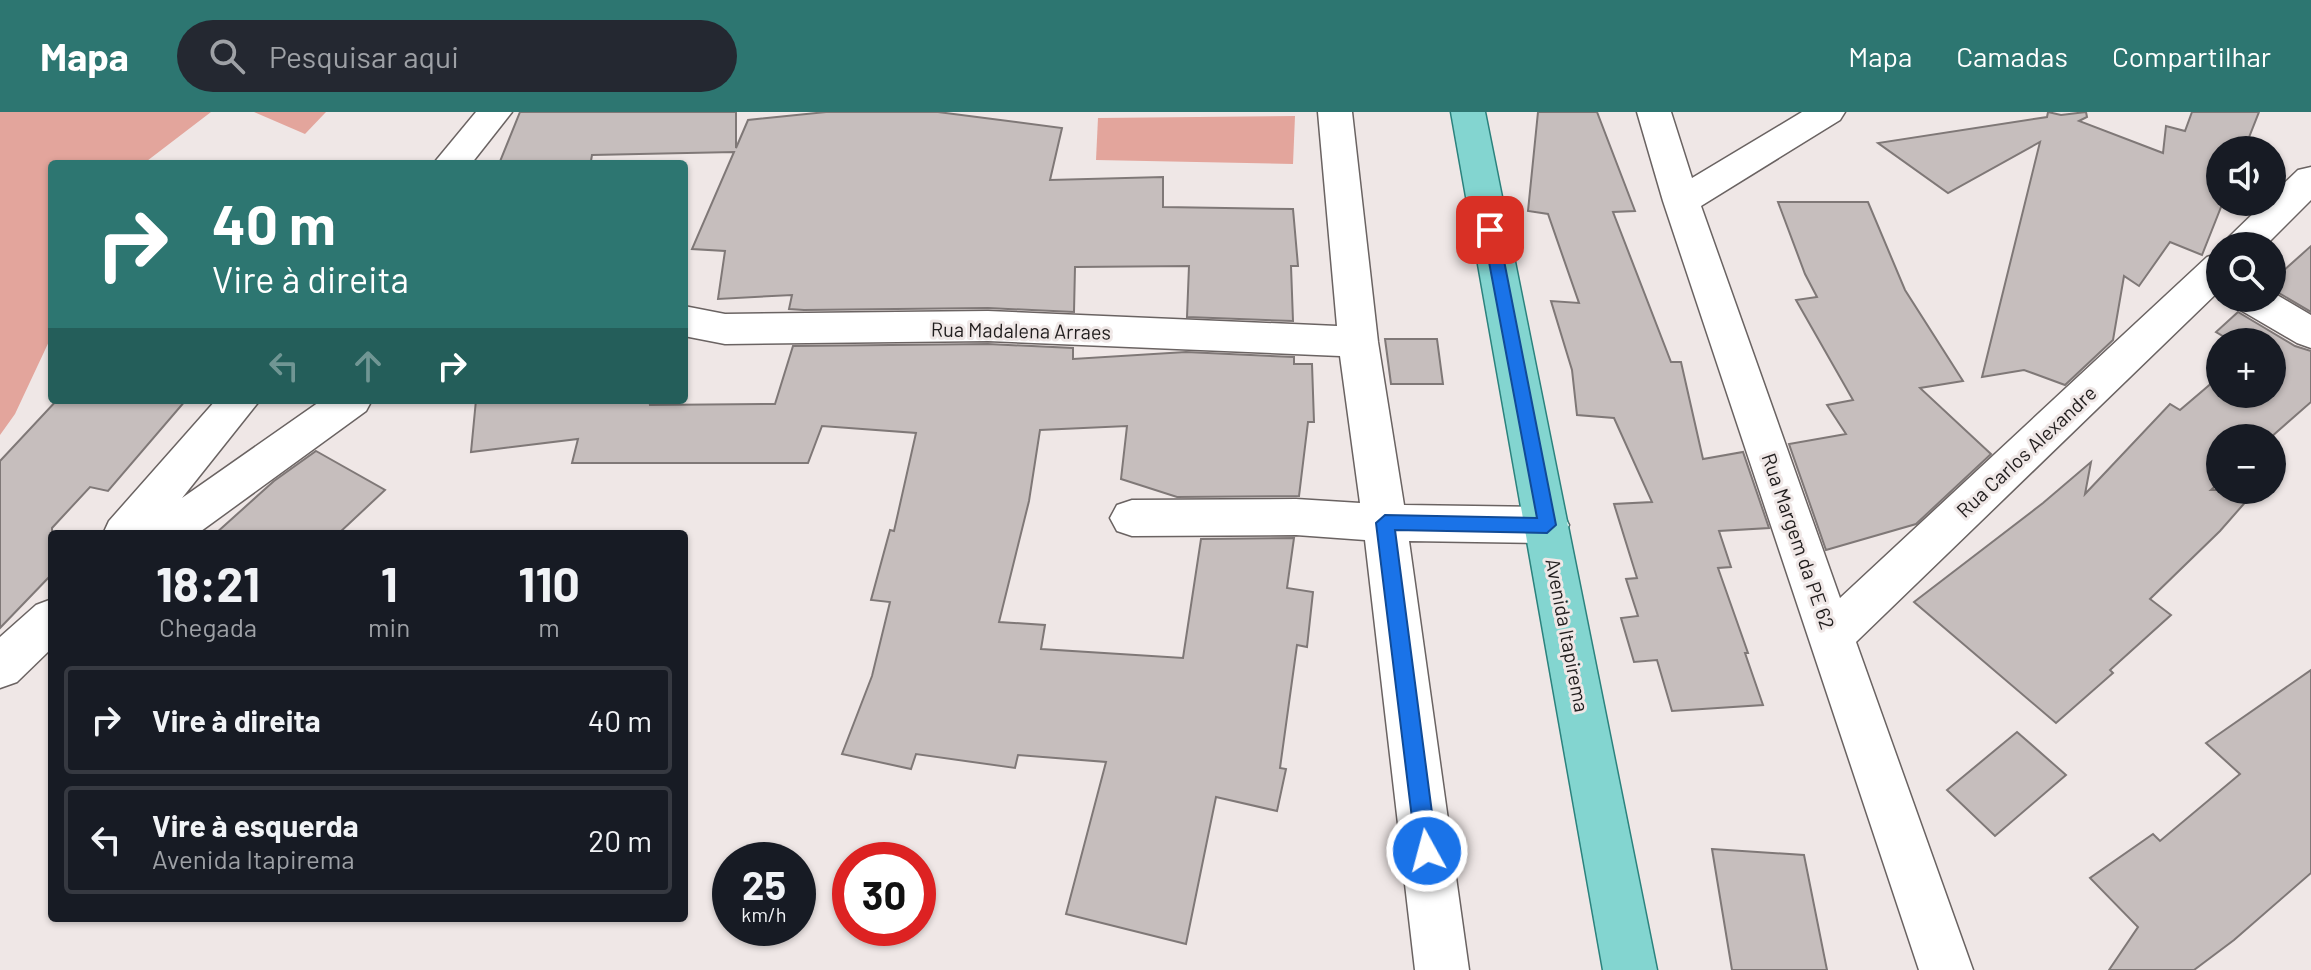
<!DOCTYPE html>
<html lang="pt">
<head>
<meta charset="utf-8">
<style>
	:root { --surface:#171b24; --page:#242831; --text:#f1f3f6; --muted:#9ea1a6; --line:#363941; --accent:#2d7671 }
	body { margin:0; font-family:Barlow,sans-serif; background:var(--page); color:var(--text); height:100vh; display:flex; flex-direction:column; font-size:30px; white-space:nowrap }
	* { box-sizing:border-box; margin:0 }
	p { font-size:26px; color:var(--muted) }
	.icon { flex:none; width:44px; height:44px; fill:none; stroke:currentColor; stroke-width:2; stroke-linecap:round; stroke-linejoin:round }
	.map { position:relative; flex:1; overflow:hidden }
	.drawer { position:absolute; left:48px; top:418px; width:640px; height:392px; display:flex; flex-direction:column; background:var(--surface); border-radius:8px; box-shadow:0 2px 6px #0004 }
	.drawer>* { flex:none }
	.banner { position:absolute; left:48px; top:48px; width:640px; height:244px; border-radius:8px; box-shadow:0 2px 6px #0004; background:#2d7671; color:#fff; overflow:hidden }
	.tools { position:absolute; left:2206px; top:24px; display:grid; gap:16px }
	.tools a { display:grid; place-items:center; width:80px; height:80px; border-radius:50%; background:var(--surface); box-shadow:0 2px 6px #0004; font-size:40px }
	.speed { position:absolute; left:712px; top:730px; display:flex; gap:16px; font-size:40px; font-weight:700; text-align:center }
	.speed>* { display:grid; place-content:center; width:104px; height:104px; border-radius:50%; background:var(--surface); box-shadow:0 2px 6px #0004; line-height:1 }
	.speed small { font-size:20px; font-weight:400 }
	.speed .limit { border:12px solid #d22; background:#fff; color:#111 }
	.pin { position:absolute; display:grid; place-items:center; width:68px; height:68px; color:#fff; margin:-34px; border-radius:16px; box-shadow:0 4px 12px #0006 }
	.me { position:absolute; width:88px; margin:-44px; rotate:353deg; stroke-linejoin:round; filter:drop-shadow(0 0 6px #0008) }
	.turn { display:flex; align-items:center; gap:28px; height:168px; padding:0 32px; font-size:36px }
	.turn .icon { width:104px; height:104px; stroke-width:2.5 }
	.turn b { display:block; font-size:56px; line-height:68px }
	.lanes { display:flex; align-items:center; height:76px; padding:0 32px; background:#0003; justify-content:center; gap:40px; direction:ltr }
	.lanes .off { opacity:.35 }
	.eta { display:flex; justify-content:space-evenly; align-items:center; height:136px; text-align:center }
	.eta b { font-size:48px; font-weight:700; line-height:56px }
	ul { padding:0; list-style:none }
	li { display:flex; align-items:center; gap:24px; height:108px; margin:0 16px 12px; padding:0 16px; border:4px solid var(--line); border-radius:8px }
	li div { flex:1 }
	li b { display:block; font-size:30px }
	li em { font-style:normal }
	header { display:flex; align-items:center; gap:48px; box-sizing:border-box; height:112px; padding:0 40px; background:var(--accent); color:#fff }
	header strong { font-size:38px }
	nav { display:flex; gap:44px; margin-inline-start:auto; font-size:28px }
	.search { width:560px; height:72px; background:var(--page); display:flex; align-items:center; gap:20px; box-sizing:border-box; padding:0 28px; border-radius:44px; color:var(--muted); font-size:30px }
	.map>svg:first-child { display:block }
	.green { fill:#e3a59c }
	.building { fill:#c6bebd; stroke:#7f7877; stroke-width:2 }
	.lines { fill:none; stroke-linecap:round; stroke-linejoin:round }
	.minor-casing { stroke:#6a6362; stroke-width:3 }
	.primary-casing { stroke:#2b827d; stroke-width:3 }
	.minor { fill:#fff; fill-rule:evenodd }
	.primary { fill:#83d5d0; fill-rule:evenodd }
	.route { fill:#1a73e8; stroke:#114b97; stroke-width:2 }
	.labels { text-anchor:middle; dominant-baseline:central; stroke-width:6; stroke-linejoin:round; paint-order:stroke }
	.street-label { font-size:20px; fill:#201d1d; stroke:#efe7e6 }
</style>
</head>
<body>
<header>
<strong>Mapa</strong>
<div class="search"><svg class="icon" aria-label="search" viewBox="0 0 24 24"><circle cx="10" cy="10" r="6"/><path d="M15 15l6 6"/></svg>Pesquisar aqui</div>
<nav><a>Mapa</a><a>Camadas</a><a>Compartilhar</a></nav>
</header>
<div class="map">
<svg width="2311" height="858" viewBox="0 0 2311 858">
	<rect width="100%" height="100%" fill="#efe7e6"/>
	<!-- green -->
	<g class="green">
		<path d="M0 0H211L143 52H52V223L15 302 0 323Z"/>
		<path d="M254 0H326L305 22Z"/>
		<path d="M1295 4 1293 52 1096 48 1098 6Z"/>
	</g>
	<!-- building -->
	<g class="building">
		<path d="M520 0H736V36L748 8 826 0H938L1062 16 1050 68 1163 65V95L1293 97 1298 154H1291L1293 209 1187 205 1189 154 1075 155 1074 200 988 196 804 198 789 197 792 183 718 187 725 139 692 137 734 40 592 43 591 49 499 52Z"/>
		<path d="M1538 0H1597L1635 99 1613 100 1671 250H1681L1703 347 1743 340 1769 416 1719 419 1731 455 1718 456 1748 541H1745L1763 593 1672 599 1657 548 1634 550 1621 506 1638 504 1626 467 1637 466 1614 392 1652 390 1614 306 1577 303 1572 258 1551 189 1579 191 1548 102 1528 99Z"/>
		<path d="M2048 0 2061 3 2086 0 2087 5 2079 9 2163 41 2166 14 2185 19 2192 0H2259L2244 38H2220V90H2223L2202 143 2170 130 2139 174 2124 164 2113 228 2065 273 2024 258 1982 265 2040 30 1948 81 1878 31 2047 5Z"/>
		<path d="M1778 90H1868L1905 178 1963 269 1920 276 1991 342 1916 412 1826 438 1789 332 1846 322 1827 293 1853 288 1796 188 1817 185 1805 162Z"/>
		<path d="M2311 134V200L2272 177V169Z"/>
		<path d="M2238 200 2295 234 2311 239V290L2270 326H2220V370L2211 378H2256L2220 419 2150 487 2171 503 2110 558 2113 561 2056 611 1914 490 2043 391 2091 350 2085 382 2170 292 2180 298 2220 264V282H2272V230H2233L2216 220Z"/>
		<path d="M1385 227H1437L1443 272H1391Z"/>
		<path d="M988 232 1073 236V247L1186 240 1294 245V252H1312L1314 310H1308L1299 384 1177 385 1121 367 1127 314 1040 318 1029 389 999 510 1045 513 1041 537 1183 546 1201 427 1294 426 1287 476 1313 480 1307 535 1297 533 1280 656 1286 657 1277 699 1216 685 1186 832 1066 802 1106 650 1018 643 1015 656 916 642 911 657 842 642 872 564 890 490 871 488 890 418 894 419 916 321 822 314 808 351H572L578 327 471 340 476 288H649L650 293 775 292 793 234Z"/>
		<path d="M57 288H186L108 379 90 375 52 416V462L0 516V349Z"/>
		<path d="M316 339 385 378 338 422H215L274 369Z"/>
		<path d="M2311 558V761L2234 828 2194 858H2109L2138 815 2090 766 2153 722 2160 729 2240 662 2206 631Z"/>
		<path d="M2017 620 2066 663 1995 724 1947 678Z"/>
		<path d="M1712 737 1804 743 1827 858H1732Z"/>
	</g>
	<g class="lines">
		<!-- minor casing -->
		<g class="minor-casing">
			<g id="minor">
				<path d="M476 0H512L471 52H433Z"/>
				<path d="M1318 0H1352L1378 230 1404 393 1547 395 1562 400 1569 413 1562 426 1547 431 1409 429 1469 858H1415L1365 428 1296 423 1132 424 1117 419 1110 406 1117 393 1132 388 1296 387 1360 391 1340 244 988 229 725 232 684 224V194L725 202 988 199 1337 214Z"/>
				<path d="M1637 0H1671L1692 66 1802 0H1845L1840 8 1701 94 1840 486 2207 145 2220 141V178L1856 530 1973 858H1919L1663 89Z"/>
				<path d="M2311 55V88L2265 134H2223L2229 125 2265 90H2272V83L2298 58Z"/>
				<path d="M2272 180 2311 203V236L2297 231 2237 196 2232 186H2272Z"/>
				<path d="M216 288H260L182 386 322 288H372L366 299 197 422H103L109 409Z"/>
				<path d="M52 487V536L17 570 0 576V525L36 493Z"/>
			</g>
		</g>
		<!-- primary casing -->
		<g class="primary-casing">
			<path id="primary" d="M1451 0H1485L1657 858H1603Z"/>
		</g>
		<!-- minor -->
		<use href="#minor" class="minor"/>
		<!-- primary -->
		<use href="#primary" class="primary"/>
	</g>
	<!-- route -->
	<path class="route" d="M1490 113 1498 118 1556 413 1547 421 1395 418 1437 739 1434 746 1427 749 1419 746 1416 739 1376 411 1385 403 1537 406 1483 118Z"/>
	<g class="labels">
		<!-- street labels -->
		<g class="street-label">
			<text transform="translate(1021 218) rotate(1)">Rua Madalena Arraes</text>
			<text transform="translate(2026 339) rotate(-43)">Rua Carlos Alexandre</text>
			<text transform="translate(1799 429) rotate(71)">Rua Margem da PE 62</text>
			<text transform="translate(1568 523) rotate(79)">Avenida Itapirema</text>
		</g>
	</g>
</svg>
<div class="tools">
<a><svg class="icon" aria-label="sound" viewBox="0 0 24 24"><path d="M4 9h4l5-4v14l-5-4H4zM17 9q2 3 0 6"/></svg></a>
<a><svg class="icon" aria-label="search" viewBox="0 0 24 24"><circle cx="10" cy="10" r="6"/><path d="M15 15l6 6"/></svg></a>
<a>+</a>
<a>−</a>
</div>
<div class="speed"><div>25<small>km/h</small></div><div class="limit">30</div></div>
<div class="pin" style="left:1490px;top:118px;background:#d93025"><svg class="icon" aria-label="arrive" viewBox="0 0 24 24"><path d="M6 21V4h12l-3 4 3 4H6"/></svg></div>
<svg class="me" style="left:1427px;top:739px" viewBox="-20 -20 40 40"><circle r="17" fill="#1a73e8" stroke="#fff" stroke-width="3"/><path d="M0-11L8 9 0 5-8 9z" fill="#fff"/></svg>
<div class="banner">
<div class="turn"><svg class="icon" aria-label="right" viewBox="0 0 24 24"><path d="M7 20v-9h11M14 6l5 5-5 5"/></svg><div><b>40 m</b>Vire à direita</div></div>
<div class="lanes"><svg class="icon off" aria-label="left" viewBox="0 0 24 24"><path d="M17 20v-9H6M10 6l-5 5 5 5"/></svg><svg class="icon off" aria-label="ahead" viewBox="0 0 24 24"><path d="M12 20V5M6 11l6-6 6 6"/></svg><svg class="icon" aria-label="right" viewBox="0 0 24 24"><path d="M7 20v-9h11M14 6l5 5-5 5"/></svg></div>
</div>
<section class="drawer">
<div class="eta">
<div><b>18:21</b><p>Chegada</p></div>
<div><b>1</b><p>min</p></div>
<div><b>110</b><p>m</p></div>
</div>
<ul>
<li><svg class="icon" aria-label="right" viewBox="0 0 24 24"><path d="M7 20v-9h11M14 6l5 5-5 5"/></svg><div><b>Vire à direita</b></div><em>40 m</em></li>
<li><svg class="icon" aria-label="left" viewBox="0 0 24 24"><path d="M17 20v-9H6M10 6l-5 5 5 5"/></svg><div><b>Vire à esquerda</b><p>Avenida Itapirema</p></div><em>20 m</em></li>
</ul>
</section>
</div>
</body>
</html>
